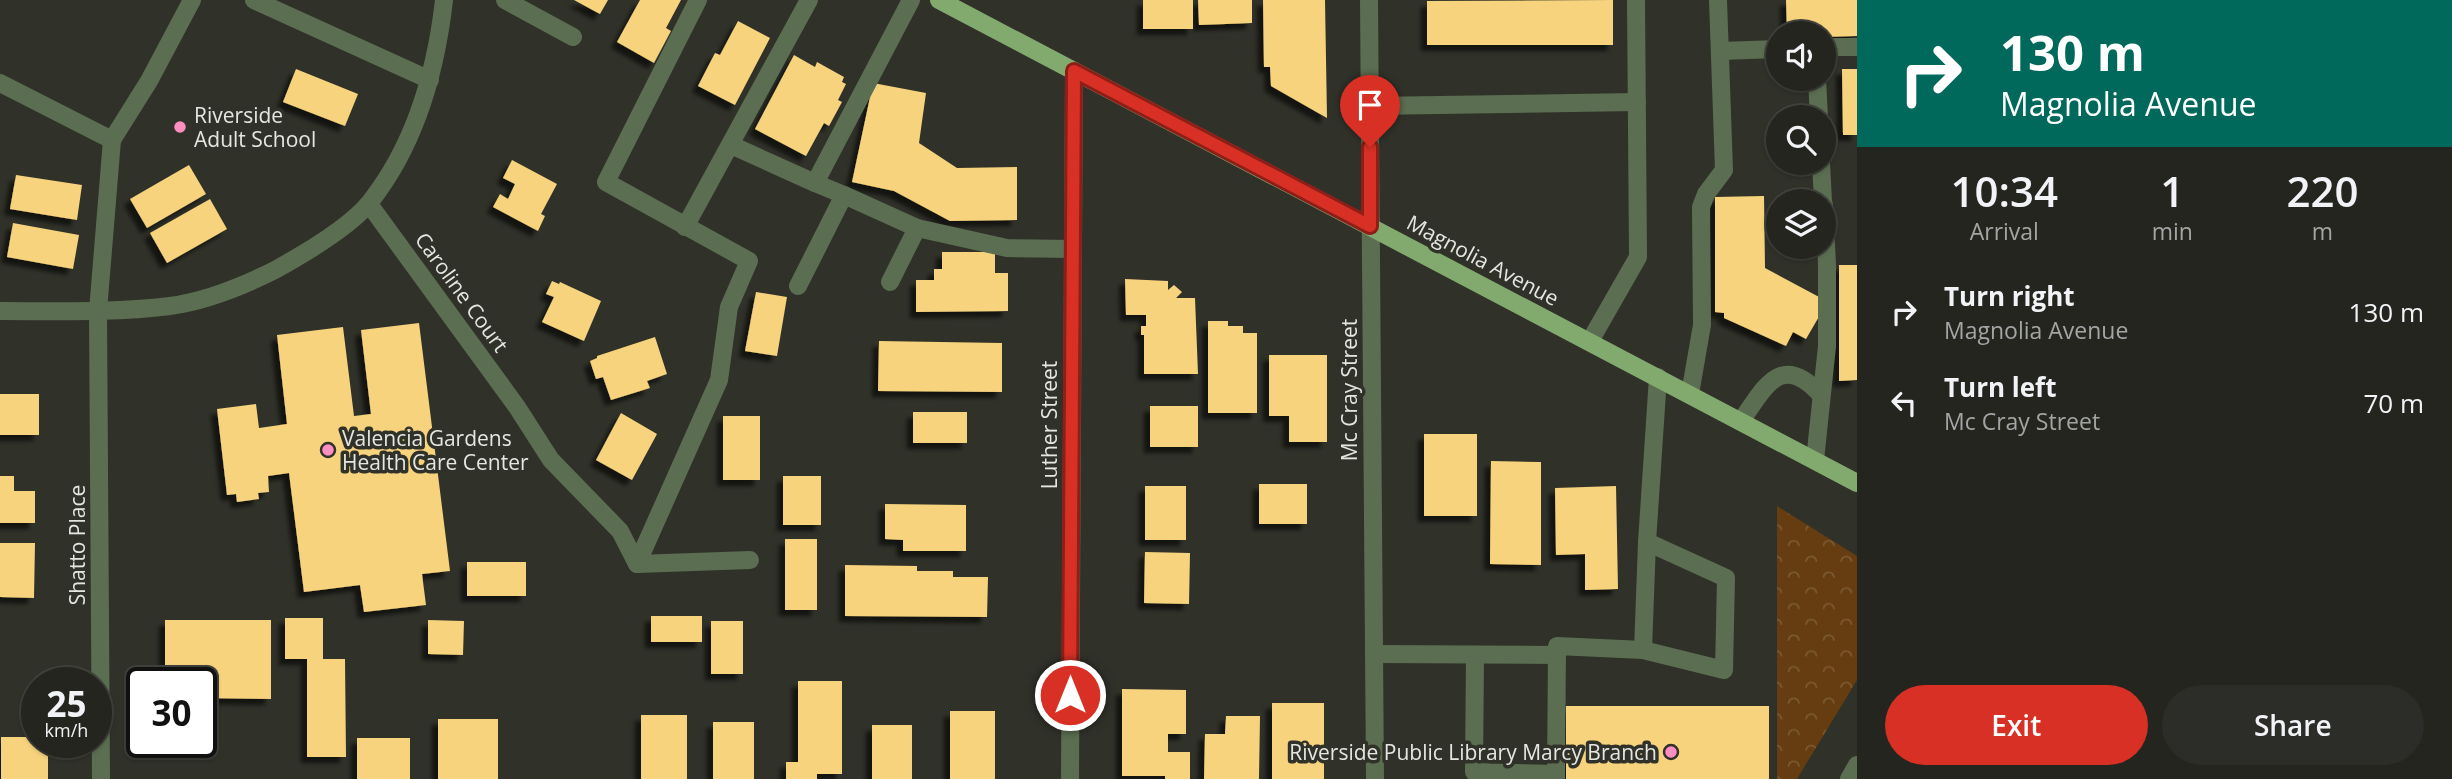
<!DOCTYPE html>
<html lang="en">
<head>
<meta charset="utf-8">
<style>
	:root { --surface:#24251f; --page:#2c2d28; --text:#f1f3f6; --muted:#a3a5a4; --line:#41423d; --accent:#d93025 }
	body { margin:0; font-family:"Open Sans",sans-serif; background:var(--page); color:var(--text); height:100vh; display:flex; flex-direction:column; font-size:26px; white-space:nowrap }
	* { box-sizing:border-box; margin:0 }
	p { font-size:23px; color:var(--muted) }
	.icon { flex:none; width:38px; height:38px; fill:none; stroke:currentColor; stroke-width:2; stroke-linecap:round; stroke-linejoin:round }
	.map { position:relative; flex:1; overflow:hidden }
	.sheet { display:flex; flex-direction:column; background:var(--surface); width:595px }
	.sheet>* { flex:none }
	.banner { background:#00695c; color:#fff; overflow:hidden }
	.fabs { position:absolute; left:1766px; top:21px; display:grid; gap:14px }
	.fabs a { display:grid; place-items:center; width:70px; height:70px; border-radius:50%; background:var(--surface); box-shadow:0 2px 5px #0004,0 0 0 2px var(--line); font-size:35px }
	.speed { position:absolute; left:21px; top:667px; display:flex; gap:14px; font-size:35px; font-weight:700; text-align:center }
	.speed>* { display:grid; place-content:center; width:91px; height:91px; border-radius:50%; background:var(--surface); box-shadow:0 2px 5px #0004,0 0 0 2px var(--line); line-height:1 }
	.speed small { font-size:18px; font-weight:400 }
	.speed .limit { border:4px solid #111; border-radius:10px; background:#fff; color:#111 }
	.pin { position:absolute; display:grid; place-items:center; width:60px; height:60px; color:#fff; margin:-72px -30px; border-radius:50% 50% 50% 0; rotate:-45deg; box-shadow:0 0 7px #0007 }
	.pin .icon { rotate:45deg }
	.me { position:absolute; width:77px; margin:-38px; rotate:0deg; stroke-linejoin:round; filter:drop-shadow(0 0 5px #0008) }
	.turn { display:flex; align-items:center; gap:24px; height:147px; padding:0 28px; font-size:32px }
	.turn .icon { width:91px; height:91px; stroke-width:2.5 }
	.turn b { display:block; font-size:49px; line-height:60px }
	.eta { display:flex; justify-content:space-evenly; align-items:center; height:119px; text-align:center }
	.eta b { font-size:42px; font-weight:600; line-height:49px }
	.button { display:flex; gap:14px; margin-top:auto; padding:14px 28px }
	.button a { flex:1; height:80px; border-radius:42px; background:var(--accent); color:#fff; font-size:28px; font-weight:600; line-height:80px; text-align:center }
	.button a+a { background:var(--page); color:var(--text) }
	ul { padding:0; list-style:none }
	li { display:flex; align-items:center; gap:21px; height:91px; padding:0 28px }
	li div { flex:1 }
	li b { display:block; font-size:26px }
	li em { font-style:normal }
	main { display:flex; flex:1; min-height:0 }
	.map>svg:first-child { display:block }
	.park { fill:url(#park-crowns) }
	.building { fill:#f7d37d; filter:url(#shadow) }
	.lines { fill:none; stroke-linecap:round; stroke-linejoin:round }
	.minor { stroke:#5b6e51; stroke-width:18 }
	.major { stroke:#83aa6e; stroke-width:18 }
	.route-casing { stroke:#8d1f18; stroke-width:18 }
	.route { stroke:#d93025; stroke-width:12 }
	.poi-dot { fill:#fc8fc2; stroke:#303129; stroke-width:2.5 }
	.labels { text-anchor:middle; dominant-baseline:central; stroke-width:7; stroke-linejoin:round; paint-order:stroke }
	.poi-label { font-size:21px; fill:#e5e6e0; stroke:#303129; text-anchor:start }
	.street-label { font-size:21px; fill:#e5e6e0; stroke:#303129 }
</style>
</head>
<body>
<main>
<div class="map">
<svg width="1857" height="779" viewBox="0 0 1857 779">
	<defs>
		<pattern id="park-crowns" width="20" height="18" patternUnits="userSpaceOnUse" patternTransform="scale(1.75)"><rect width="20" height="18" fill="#653d10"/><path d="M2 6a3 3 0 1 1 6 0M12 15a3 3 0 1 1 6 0" fill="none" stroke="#7b5932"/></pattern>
		<filter id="shadow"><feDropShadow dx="-6" dy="6" stdDeviation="2" flood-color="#0009"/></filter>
	</defs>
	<rect width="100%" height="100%" fill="#303129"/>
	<!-- park -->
	<path class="park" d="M1777 506 1857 556V680L1797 779H1777Z"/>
	<!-- building -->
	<g class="building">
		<path d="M574 0H608L600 14Z"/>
		<path d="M640 0H681L666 28 671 31 654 63 617 42Z"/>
		<rect x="1143" y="0" width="50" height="29"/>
		<path d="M1198 0H1252V23L1199 25Z"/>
		<path d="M1263 0H1325L1327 118 1271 86 1270 67H1264Z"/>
		<path d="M1613 0V45H1427V1Z"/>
		<path d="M1786 0H1857V36L1824 37V33H1787Z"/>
		<path d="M738 21 770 38 735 105 698 86 715 53 720 55Z"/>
		<path d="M794 55 815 67 817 62 844 77 842 82 846 84 838 100 842 102 829 126 824 123 806 156 755 129Z"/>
		<path d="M296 69 358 94 345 126 283 102Z"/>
		<path d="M1842 69H1857V135H1843Z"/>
		<path d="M873 83 926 93 919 143 957 168 1017 167V220L950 221 894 191 852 182Z"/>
		<path d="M512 160 557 184 541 214 545 216 538 231 493 207 500 194 508 199 515 184 503 178Z"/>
		<path d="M189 165 206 194 147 228 130 199Z"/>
		<path d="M16 175 82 185 77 220 10 209Z"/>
		<path d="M1764 196 1765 268 1821 298 1824 308 1806 339 1793 332 1786 346 1724 318V313L1715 312V197Z"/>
		<path d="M210 199 227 229 167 263 150 233Z"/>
		<path d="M13 223 79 235 73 269 7 257Z"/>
		<path d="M942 252H995V273H1008V311L916 312V280H934V269H942Z"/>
		<path d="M1839 265H1857V380L1839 381Z"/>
		<path d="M1125 279 1168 281V290L1174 285 1182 292 1176 298H1195L1198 374H1144V335H1141V326H1146V315H1126Z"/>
		<path d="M552 281 559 284 560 282 601 301 584 341 542 322 554 297 546 294Z"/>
		<path d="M756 292 787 297 777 356 745 351Z"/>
		<path d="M1208 321H1228V326H1243V333H1257V413H1208Z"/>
		<path d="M419 323 450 571 422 574 426 605 364 612 360 585 304 592 289 473 268 476 269 492 258 493 259 499 237 502 236 494 227 495 217 409 256 404 259 428 287 424 277 335 343 327 354 416 371 414 361 330Z"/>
		<path d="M655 337 667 374 647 381 650 388 611 400 603 377 596 379 590 361 597 358V356Z"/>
		<path d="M879 341 1002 343V392L878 391Z"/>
		<path d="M1269 355H1327V442H1289V416H1269Z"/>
		<rect x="0" y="394" width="39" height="41"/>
		<rect x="1150" y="406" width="48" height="41"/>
		<rect x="913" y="412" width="54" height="31"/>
		<path d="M621 413 657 434 632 480 596 460Z"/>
		<rect x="723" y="416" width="37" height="64"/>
		<rect x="1424" y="434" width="53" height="82"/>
		<path d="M1491 461 1541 462V565L1490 564Z"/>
		<path d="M0 476H14V491H35V523H0Z"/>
		<rect x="783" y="476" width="38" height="49"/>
		<rect x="1259" y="484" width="48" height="40"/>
		<rect x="1145" y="486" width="41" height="54"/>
		<path d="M1616 486 1618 589 1585 590V554L1556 555 1555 488Z"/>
		<path d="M885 504 966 505V551H903V540L885 539Z"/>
		<rect x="785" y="539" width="32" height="71"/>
		<path d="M0 543H35L34 598 0 597Z"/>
		<path d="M1145 552 1190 553 1189 604 1144 603Z"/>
		<rect x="467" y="562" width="59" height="34"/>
		<path d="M845 565 917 566V571H953V577H988L987 617 845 616Z"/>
		<rect x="651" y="616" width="51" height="26"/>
		<path d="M285 618H323V659H345L346 757H307V659H285Z"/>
		<path d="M165 620H271V699L201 698V682H165Z"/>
		<path d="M428 620 464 621 463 655 428 654Z"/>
		<rect x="711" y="621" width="32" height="53"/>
		<path d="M798 681H842V774H817V779H786V762H798Z"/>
		<path d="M1122 689 1186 690V734H1168V752H1190V779H1165V776H1122Z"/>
		<rect x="1272" y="703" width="52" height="76"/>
		<rect x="1566" y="706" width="203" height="73"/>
		<rect x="950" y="711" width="45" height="68"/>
		<rect x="641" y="715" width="46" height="64"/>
		<path d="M1226 716H1260L1259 779H1204L1205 734H1225Z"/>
		<rect x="438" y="719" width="60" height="60"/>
		<rect x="713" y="722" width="41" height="57"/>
		<rect x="872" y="725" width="40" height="54"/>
		<path d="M1 737H37V742H48V779H1Z"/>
		<rect x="357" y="738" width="53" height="41"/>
	</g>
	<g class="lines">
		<!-- minor -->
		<g class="minor">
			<path d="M254 0 430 80"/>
			<path d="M505 0 573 37"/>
			<path d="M1369 0 1375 779"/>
			<path d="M1824 47H1857"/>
			<path d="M1720 51 1778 49"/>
			<path d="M1817 79 1819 117"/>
			<path d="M0 83 112 140"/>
			<path d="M1370 106 1637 102"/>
			<path d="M731 145 815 183"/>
			<path d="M1821 163 1823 201"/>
			<path d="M844 195 917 228"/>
			<path d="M369 204 517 407 551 460 620 531 637 564 750 560"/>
			<path d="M685 227 809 0"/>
			<path d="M890 282 917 228 1007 248 1073 249"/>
			<path d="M798 286 844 195 815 183 911 0"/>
			<path d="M0 311C56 311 114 313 170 306 206 301 243 286 275 270 302 255 351 226 370 202 415 145 436 71 444 0"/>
			<path d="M1590 341 1638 257 1636 0"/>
			<path d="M1690 394 1702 325 1701 207 1706 194 1724 170 1718 0"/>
			<path d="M1741 421C1765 387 1781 351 1821 395"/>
			<path d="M1815 460 1827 346V265L1824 205"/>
			<path d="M1647 542 1658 377"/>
			<path d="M637 564 719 380 729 307 749 261 606 182 698 0"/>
			<path d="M1374 654 1557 655"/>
			<path d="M1475 655 1474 772 1556 774"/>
			<path d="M101 779 98 311 112 140 149 81 192 0"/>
			<path d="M1070 779 1074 71"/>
			<path d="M1556 779 1557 646 1643 650 1724 670 1726 578 1647 542 1643 650"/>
			<path d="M1849 779 1857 765"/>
		</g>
		<!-- major -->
		<path class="major" d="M939 0 1857 483"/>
	</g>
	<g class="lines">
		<!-- route casing -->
		<g class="route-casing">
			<path id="route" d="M1070 695 1074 71 1370 226V147"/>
		</g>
		<!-- route -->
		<use href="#route" class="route"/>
	</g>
	<!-- markers -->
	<g class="poi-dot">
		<circle cx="180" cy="127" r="7"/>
		<circle cx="328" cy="450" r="7"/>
		<circle cx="1671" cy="752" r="7"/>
	</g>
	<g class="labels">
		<!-- poi labels -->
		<g class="poi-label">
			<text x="194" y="115">Riverside<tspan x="194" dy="24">Adult School</tspan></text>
			<text x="342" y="438">Valencia Gardens<tspan x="342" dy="24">Health Care Center</tspan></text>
			<text x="1657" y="752" text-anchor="end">Riverside Public Library Marcy Branch</text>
		</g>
		<!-- street labels -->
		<g class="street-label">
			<text transform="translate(1483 260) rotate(28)">Magnolia Avenue</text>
			<text transform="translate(462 292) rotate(54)">Caroline Court</text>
			<text transform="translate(1349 390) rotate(-90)">Mc Cray Street</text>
			<text transform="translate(1049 425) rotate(-90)">Luther Street</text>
			<text transform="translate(77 545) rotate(-90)">Shatto Place</text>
		</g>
	</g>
</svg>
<div class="fabs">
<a><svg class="icon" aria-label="sound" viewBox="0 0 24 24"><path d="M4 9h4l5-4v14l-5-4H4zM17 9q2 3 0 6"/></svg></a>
<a><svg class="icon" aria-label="search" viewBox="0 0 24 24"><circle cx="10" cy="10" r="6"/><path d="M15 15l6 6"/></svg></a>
<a><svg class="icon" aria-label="layers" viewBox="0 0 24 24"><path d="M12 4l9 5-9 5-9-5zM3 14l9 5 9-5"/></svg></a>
</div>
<div class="speed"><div>25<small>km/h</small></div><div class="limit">30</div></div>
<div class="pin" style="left:1370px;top:147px;background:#d93025"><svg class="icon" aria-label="arrive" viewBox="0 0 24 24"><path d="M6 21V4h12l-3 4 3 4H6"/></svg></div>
<svg class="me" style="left:1070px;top:695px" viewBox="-20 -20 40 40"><circle r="17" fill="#d93025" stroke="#fff" stroke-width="3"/><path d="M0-11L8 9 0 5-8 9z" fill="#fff"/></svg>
</div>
<section class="sheet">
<div class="banner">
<div class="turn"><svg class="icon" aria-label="right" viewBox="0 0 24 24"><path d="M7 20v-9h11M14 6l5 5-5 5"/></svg><div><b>130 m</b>Magnolia Avenue</div></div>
</div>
<div class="eta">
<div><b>10:34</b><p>Arrival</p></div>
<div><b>1</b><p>min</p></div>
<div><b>220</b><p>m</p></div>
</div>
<ul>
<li><svg class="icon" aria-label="right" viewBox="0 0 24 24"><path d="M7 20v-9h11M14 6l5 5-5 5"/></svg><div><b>Turn right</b><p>Magnolia Avenue</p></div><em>130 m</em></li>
<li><svg class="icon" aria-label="left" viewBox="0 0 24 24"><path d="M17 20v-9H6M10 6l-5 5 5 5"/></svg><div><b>Turn left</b><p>Mc Cray Street</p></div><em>70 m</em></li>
</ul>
<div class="button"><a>Exit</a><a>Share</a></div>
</section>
</main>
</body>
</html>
